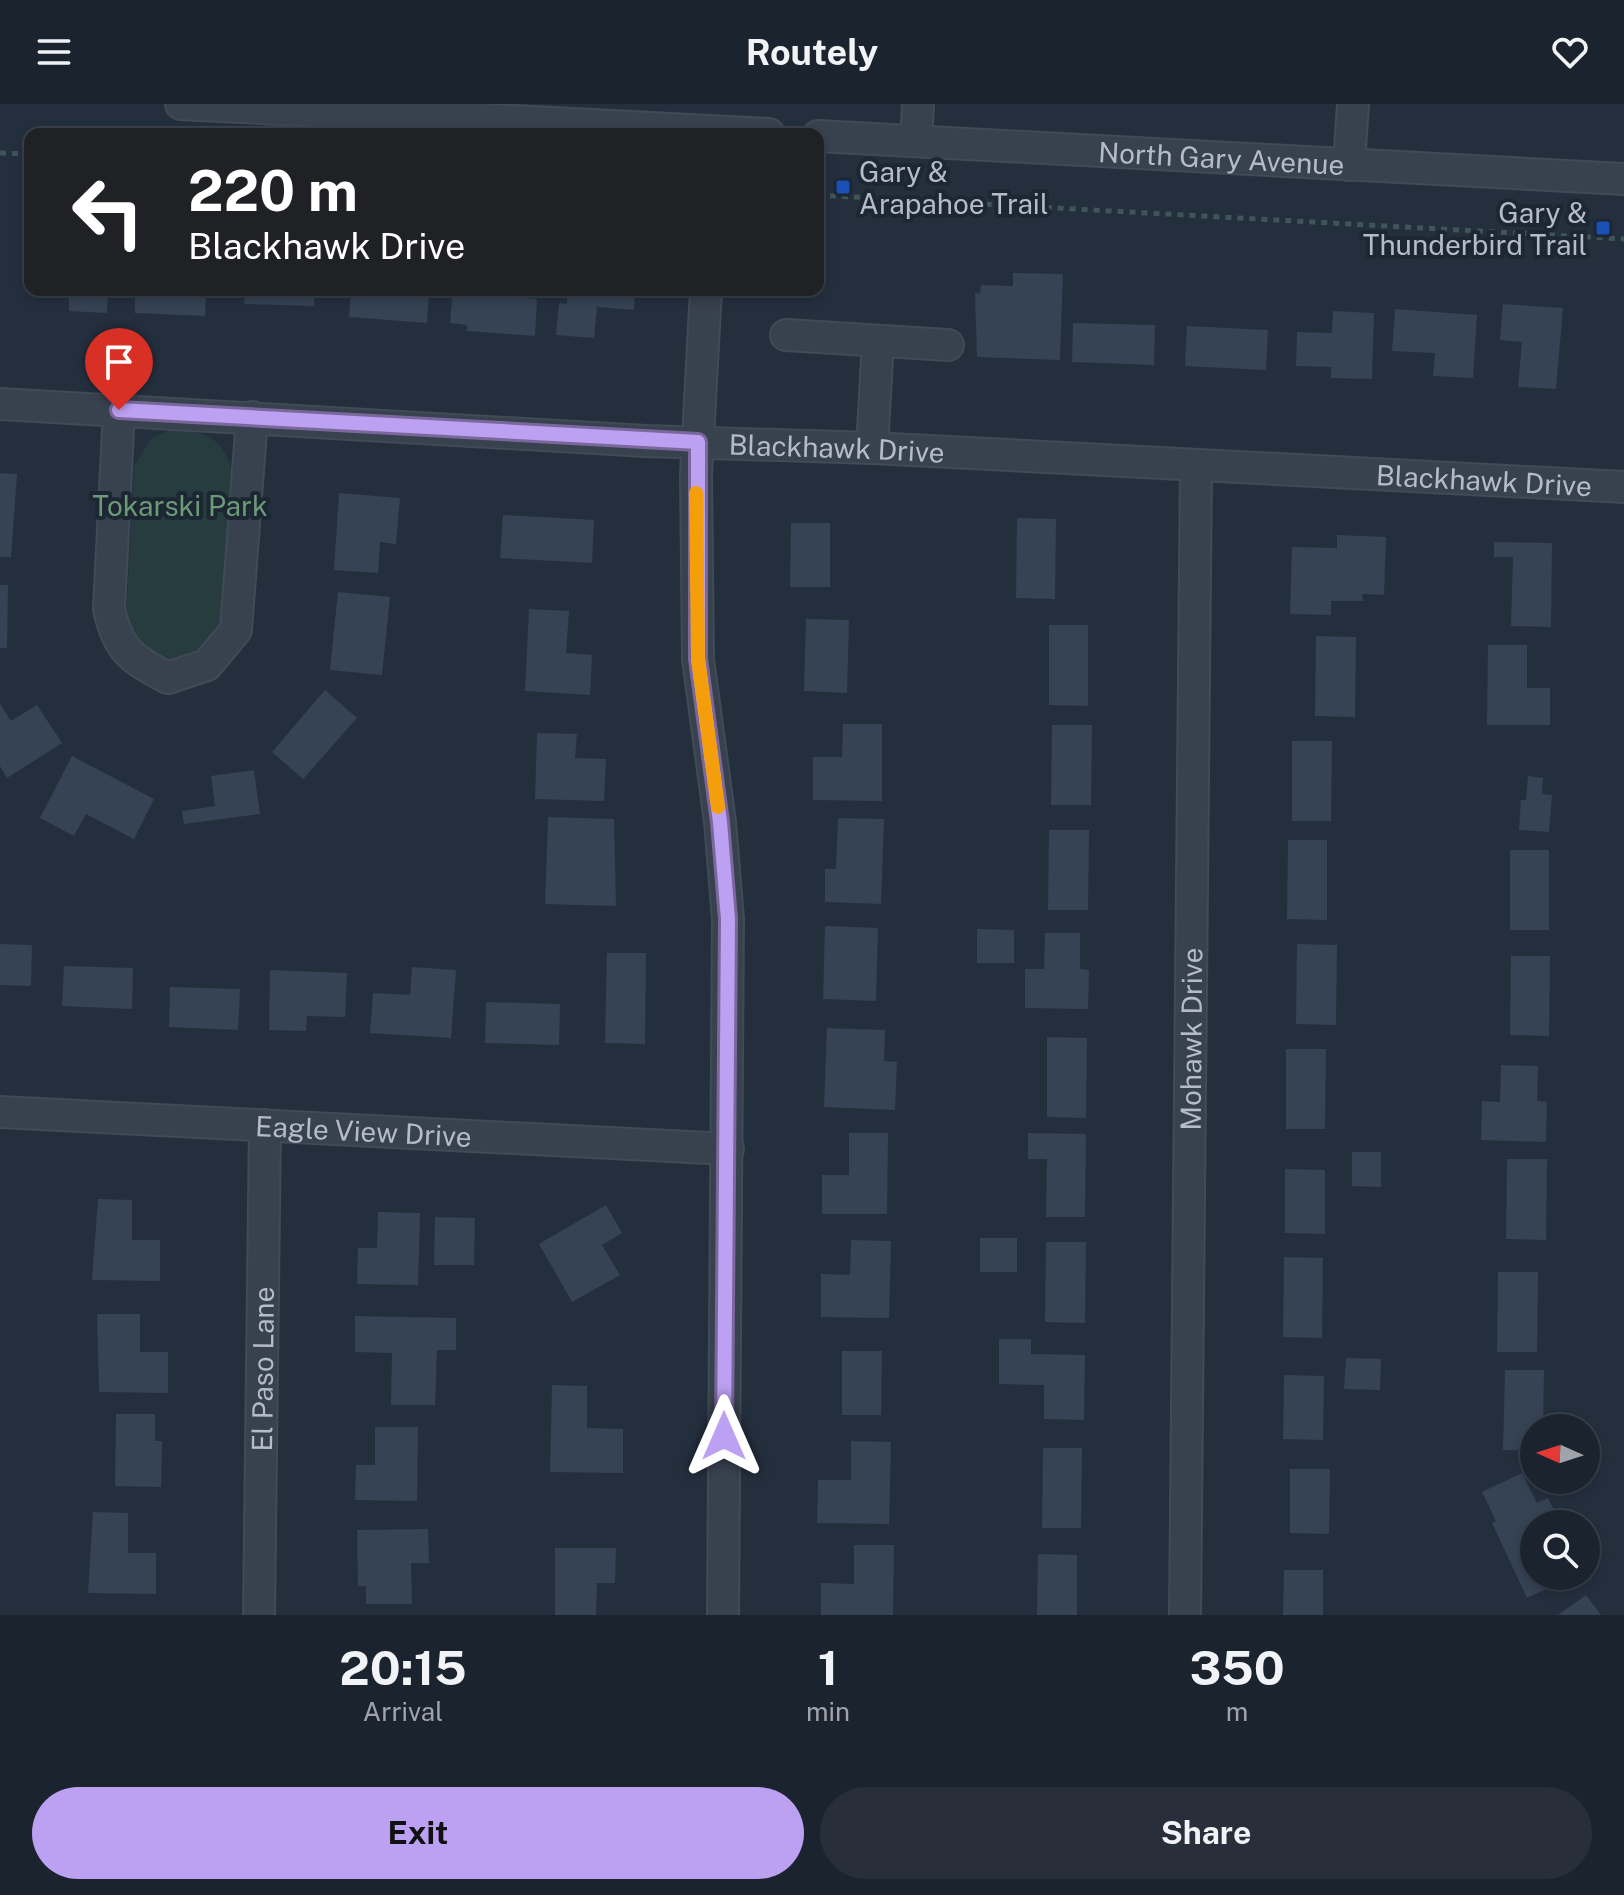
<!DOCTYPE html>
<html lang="en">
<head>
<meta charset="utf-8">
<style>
	:root { --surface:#1b232e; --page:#282f3a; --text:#f1f3f6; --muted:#a0a4aa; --line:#39404a; --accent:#bca0f2 }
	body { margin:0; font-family:"Public Sans",sans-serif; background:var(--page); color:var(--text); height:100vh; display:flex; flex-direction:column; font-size:30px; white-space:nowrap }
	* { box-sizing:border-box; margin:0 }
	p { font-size:26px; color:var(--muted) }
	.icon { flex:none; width:44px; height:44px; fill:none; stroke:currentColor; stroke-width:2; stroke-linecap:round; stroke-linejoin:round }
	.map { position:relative; height:1511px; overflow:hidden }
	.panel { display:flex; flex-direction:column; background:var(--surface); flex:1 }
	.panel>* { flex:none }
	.top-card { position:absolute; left:24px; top:24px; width:800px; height:168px; border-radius:16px; box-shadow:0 4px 12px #0003,0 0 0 2px var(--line); background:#202124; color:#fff; overflow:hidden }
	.needle { width:52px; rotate:273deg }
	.controls { position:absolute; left:1520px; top:1310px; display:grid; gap:16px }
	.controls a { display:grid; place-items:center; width:80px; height:80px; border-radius:50%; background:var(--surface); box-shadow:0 4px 12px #0003,0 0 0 2px var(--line); font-size:40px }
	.pin { position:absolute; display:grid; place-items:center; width:68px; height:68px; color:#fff; margin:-82px -34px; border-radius:50% 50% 50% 0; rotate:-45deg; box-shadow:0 0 8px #0007 }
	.pin .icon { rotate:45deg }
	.me { position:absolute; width:88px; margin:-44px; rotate:0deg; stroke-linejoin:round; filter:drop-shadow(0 0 6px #0008) }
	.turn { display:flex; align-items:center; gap:28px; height:168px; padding:0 32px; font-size:36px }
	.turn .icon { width:104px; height:104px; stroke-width:2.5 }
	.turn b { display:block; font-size:56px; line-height:68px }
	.eta { display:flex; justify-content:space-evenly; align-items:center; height:136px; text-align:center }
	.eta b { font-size:48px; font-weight:700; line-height:56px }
	.cta { display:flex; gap:16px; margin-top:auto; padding:16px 32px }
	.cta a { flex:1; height:92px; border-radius:48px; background:var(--accent); color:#111; font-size:32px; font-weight:700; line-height:92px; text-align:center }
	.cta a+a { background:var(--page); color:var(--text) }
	header { display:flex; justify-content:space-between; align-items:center; height:104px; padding:0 32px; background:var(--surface); font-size:36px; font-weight:700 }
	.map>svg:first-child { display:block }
	.green { fill:#263c3f }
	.building { fill:#364354 }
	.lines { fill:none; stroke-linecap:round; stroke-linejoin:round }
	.minor-casing { stroke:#414a57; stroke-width:34 }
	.path { stroke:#3f5557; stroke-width:5; stroke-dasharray:6 6; stroke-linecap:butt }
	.minor { stroke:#38414e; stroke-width:30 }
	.route-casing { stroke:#7a689d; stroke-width:20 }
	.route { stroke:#bca0f2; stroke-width:14 }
	.slow { stroke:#f59e0b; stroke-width:14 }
	.transit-dot { fill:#1a4fb4; stroke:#1d2633; stroke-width:3 }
	.labels { text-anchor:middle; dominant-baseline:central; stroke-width:8; stroke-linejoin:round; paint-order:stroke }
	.street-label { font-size:28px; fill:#b4bcc9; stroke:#1d2633 }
	.poi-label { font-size:28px; fill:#b4bcc9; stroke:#1d2633; text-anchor:start }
	.park-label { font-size:28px; fill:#6b9a76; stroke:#1d2633 }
</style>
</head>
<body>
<header><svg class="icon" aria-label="menu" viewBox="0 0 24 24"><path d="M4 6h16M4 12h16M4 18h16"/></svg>Routely<svg class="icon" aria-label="heart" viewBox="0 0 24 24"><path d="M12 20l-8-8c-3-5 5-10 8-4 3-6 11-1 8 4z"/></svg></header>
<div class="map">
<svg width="1624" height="1511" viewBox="0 0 1624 1511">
	<rect width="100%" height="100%" fill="#242f3e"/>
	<!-- green -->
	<path class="green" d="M187 326C212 331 223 339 231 364L222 518 206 546 169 558 142 548 126 517 134 362 152 334 168 327Z"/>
	<!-- building -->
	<g class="building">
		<path d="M1013 169 1063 170 1060 256 977 253 975 189 980 190 981 181 1013 182Z"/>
		<path d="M69 186H108L107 209 69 207Z"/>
		<path d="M135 186H206L205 212 135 209Z"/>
		<path d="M245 186H315L314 202 244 200Z"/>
		<path d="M351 186H429L427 219 349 213Z"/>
		<path d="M453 186H510L509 193 537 195 535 232 467 227V221L450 219Z"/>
		<path d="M568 186H635L634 206 597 203 594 234 556 231 559 199 567 200Z"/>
		<path d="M1503 200 1563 204 1556 285 1518 283 1522 238 1500 236Z"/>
		<path d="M1395 205 1477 211 1473 274 1433 272 1435 249 1392 247Z"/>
		<path d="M1333 207 1374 209 1372 275 1331 274V263L1296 262 1297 228 1332 229Z"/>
		<path d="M1073 219 1155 221 1154 261 1072 258Z"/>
		<path d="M1187 222 1268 226 1266 266 1185 262Z"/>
		<path d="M0 369 17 370 11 453H0Z"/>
		<path d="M339 389 400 394 396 440 380 438 378 469 334 466Z"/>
		<path d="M503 411 594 416 592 459 500 454Z"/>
		<path d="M1017 414 1056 415 1055 495 1016 494Z"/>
		<path d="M791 419H830V483H790Z"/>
		<path d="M1337 431 1386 433 1384 491 1362 490 1363 497H1331V511L1290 510 1292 443 1337 444Z"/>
		<path d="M1494 438 1552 439 1551 523 1511 522 1513 453H1494Z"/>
		<path d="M0 481H8L7 544H0Z"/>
		<path d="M338 488 390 493 382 571 330 566Z"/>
		<path d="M529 505 569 507 566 549 592 551 590 591 525 587Z"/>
		<path d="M806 515 849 516 847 589 804 587Z"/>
		<path d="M1049 521H1088V602L1049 601Z"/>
		<path d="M1316 532 1356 533 1355 613 1315 612Z"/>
		<path d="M1488 541H1527V584H1550V621H1487Z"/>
		<path d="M325 586 357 614 303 675 272 648Z"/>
		<path d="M0 600 11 617 37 601 62 639 7 674 0 662Z"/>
		<path d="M843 620H882V697L813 696V653H842Z"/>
		<path d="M1052 621H1092L1091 701H1051Z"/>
		<path d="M537 629 577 630 575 654 606 655 604 697 535 695Z"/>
		<path d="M1292 637H1332L1331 717H1292Z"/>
		<path d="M72 652 154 695 134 735 86 710 74 732 40 714Z"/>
		<path d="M254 666 260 710 184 720 182 707 215 702 211 672Z"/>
		<path d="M1528 672 1543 674 1542 690 1552 691 1549 728 1519 726 1521 696H1526Z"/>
		<path d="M548 713 614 715 616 802 545 800Z"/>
		<path d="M838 714 884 715 881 800 825 798V765H836Z"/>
		<path d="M1049 726H1089L1088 806H1048Z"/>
		<path d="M1288 736H1327V816L1287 815Z"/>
		<rect x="1510" y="746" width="39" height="80"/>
		<path d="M825 822 878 824 876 897 823 895Z"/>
		<path d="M977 825 1014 826V859H977Z"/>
		<path d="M1045 829H1080V865L1089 866 1088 905 1025 904V865H1044Z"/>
		<path d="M0 840 32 841 31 882 0 881Z"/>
		<path d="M1297 840 1337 841 1336 921 1296 920Z"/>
		<path d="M607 849H646L645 940 605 939Z"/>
		<path d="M1511 852H1550L1549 932 1510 931Z"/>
		<path d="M64 862 133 864 132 905 62 902Z"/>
		<path d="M412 863 456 866 451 934 370 929 373 889 410 891Z"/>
		<path d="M270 866 347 869 345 913 307 912 306 927 269 926Z"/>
		<path d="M170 883 240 885 238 926 169 923Z"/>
		<path d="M486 898 560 900 559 941 485 939Z"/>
		<path d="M827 924 885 926 884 957 897 958 895 1006 824 1003Z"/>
		<path d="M1047 933 1087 934 1086 1014 1047 1013Z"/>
		<path d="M1286 945H1326L1325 1025H1286Z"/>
		<path d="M1501 961 1538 962 1537 997 1547 998 1546 1038 1481 1036 1482 997 1500 998Z"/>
		<path d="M849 1029H888L887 1110H822V1071H849Z"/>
		<path d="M1028 1029 1086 1030 1085 1113H1046L1047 1055H1028Z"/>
		<path d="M1352 1048H1381V1083L1352 1082Z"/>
		<path d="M1507 1055H1547L1546 1136 1506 1135Z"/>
		<path d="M1285 1065 1325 1066V1130L1285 1129Z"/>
		<path d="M98 1095 132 1096V1136H160V1177L92 1176Z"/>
		<path d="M606 1101 622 1129 602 1141 620 1171 572 1198 539 1140Z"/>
		<path d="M378 1108 420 1109 418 1181 357 1180 358 1144H377Z"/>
		<path d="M435 1113 475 1114 474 1161H434Z"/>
		<rect x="980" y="1134" width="37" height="34"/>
		<path d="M851 1136 891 1137 889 1214 821 1213V1170L850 1171Z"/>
		<path d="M1046 1138H1086L1085 1219 1045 1218Z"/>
		<path d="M1284 1153 1323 1154 1322 1234 1283 1233Z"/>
		<path d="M1498 1168H1538L1537 1248H1497Z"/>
		<path d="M97 1210H140V1248H168V1289L99 1288Z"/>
		<path d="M355 1212 456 1214V1246H437L435 1301H391L392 1249 355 1248Z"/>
		<path d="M999 1235H1031V1250L1085 1251 1084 1316 1044 1315V1281L999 1280Z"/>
		<path d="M842 1247H882L881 1311H842Z"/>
		<path d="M1346 1254 1381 1255 1380 1286 1344 1285Z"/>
		<path d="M1505 1266H1544L1543 1324H1534V1346H1503Z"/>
		<path d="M1284 1271 1324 1272 1323 1336 1283 1335Z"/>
		<path d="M552 1281 587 1282V1324L623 1325V1369L550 1368Z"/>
		<path d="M116 1310H155V1337H162L161 1383 115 1382Z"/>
		<path d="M375 1323H418L417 1397 355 1396 356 1361H375Z"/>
		<path d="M851 1337 891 1338 889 1420 817 1419 818 1376H851Z"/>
		<path d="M1043 1344H1082L1081 1424H1042Z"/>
		<path d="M1290 1365H1330L1329 1430 1290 1429Z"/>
		<path d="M1522 1369 1537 1399 1548 1394 1561 1420H1534V1472H1573L1527 1494 1492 1419 1496 1417 1482 1388Z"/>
		<path d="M93 1408 128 1409V1449H156V1490L88 1489Z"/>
		<path d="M428 1425 429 1459H411L412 1500H366V1482H358L357 1426Z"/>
		<path d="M854 1441H894L893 1511H821V1479L854 1480Z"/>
		<path d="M555 1444H616L615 1479H597L596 1511H555Z"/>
		<path d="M1038 1450 1077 1451V1511H1037Z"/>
		<path d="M1284 1466H1323V1511H1283Z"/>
		<path d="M1586 1491 1601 1511H1558Z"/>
	</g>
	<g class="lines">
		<!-- minor casing -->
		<g class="minor-casing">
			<g id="minor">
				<path d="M181 0 769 30"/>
				<path id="s1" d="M818 32 1624 75"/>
				<path d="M916 37 918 0"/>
				<path d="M1349 61 1353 0"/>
				<path d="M706 186 696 370 698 555 720 718 728 815 723 1511"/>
				<path d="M786 231 948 241"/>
				<path id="s2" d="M0 300 646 337 872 344 1624 383"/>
				<path d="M119 306 109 505C118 547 132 555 168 574L207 561 236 526 252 313"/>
				<path d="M872 344 878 237"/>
				<path id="s3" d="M0 1008 728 1045"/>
				<path id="s4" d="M259 1511 265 1021"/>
				<path id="s5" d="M1185 1511 1196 361"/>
			</g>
		</g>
		<!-- path -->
		<g class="path">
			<path d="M0 49 30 50"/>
			<path d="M818 91 1624 135"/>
		</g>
		<!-- minor -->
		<use href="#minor" class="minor"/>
	</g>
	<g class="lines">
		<!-- route casing -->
		<g class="route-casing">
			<path id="route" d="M119 306 698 338V555L720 718 728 815 724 1332"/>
		</g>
		<!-- route -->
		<use href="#route" class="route"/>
		<!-- slow -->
		<path class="slow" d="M696 389 698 555 718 703"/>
	</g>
	<!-- markers -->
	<g class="transit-dot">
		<rect x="835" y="75" width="16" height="16" rx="4"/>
		<rect x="1595" y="116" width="16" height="16" rx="4"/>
	</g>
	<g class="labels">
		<!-- street labels -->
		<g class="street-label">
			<text stroke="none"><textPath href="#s1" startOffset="404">North Gary Avenue</textPath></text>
			<text stroke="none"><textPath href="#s2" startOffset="838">Blackhawk Drive</textPath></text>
			<text stroke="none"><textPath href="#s2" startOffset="1486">Blackhawk Drive</textPath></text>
			<text stroke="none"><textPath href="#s5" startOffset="576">Mohawk Drive</textPath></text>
			<text stroke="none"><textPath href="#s3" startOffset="364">Eagle View Drive</textPath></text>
			<text stroke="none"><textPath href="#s4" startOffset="246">El Paso Lane</textPath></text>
		</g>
		<!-- poi labels -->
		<g class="poi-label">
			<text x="859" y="67">Gary &amp;<tspan x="859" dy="32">Arapahoe Trail</tspan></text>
			<text x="1587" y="108" text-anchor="end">Gary &amp;<tspan x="1587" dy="32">Thunderbird Trail</tspan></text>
		</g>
		<!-- park labels -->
		<g class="park-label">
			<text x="180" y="401">Tokarski Park</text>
		</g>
	</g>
</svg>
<div class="controls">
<a><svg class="needle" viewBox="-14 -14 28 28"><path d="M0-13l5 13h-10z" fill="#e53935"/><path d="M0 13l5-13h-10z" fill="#a0a4aa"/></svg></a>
<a><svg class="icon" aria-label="search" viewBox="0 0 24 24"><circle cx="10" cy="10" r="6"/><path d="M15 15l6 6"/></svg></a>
</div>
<div class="pin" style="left:119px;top:306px;background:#d93025"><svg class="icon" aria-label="arrive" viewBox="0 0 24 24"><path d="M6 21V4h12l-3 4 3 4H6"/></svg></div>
<svg class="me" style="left:724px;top:1332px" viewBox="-20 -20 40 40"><path d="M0-17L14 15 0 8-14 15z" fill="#bca0f2" stroke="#fff" stroke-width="4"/></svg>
<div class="top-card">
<div class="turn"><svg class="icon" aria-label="left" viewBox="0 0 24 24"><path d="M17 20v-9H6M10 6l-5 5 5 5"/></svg><div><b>220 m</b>Blackhawk Drive</div></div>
</div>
</div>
<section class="panel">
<div class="eta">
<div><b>20:15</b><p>Arrival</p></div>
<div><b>1</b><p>min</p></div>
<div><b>350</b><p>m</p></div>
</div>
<div class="cta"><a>Exit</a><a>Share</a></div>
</section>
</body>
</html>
